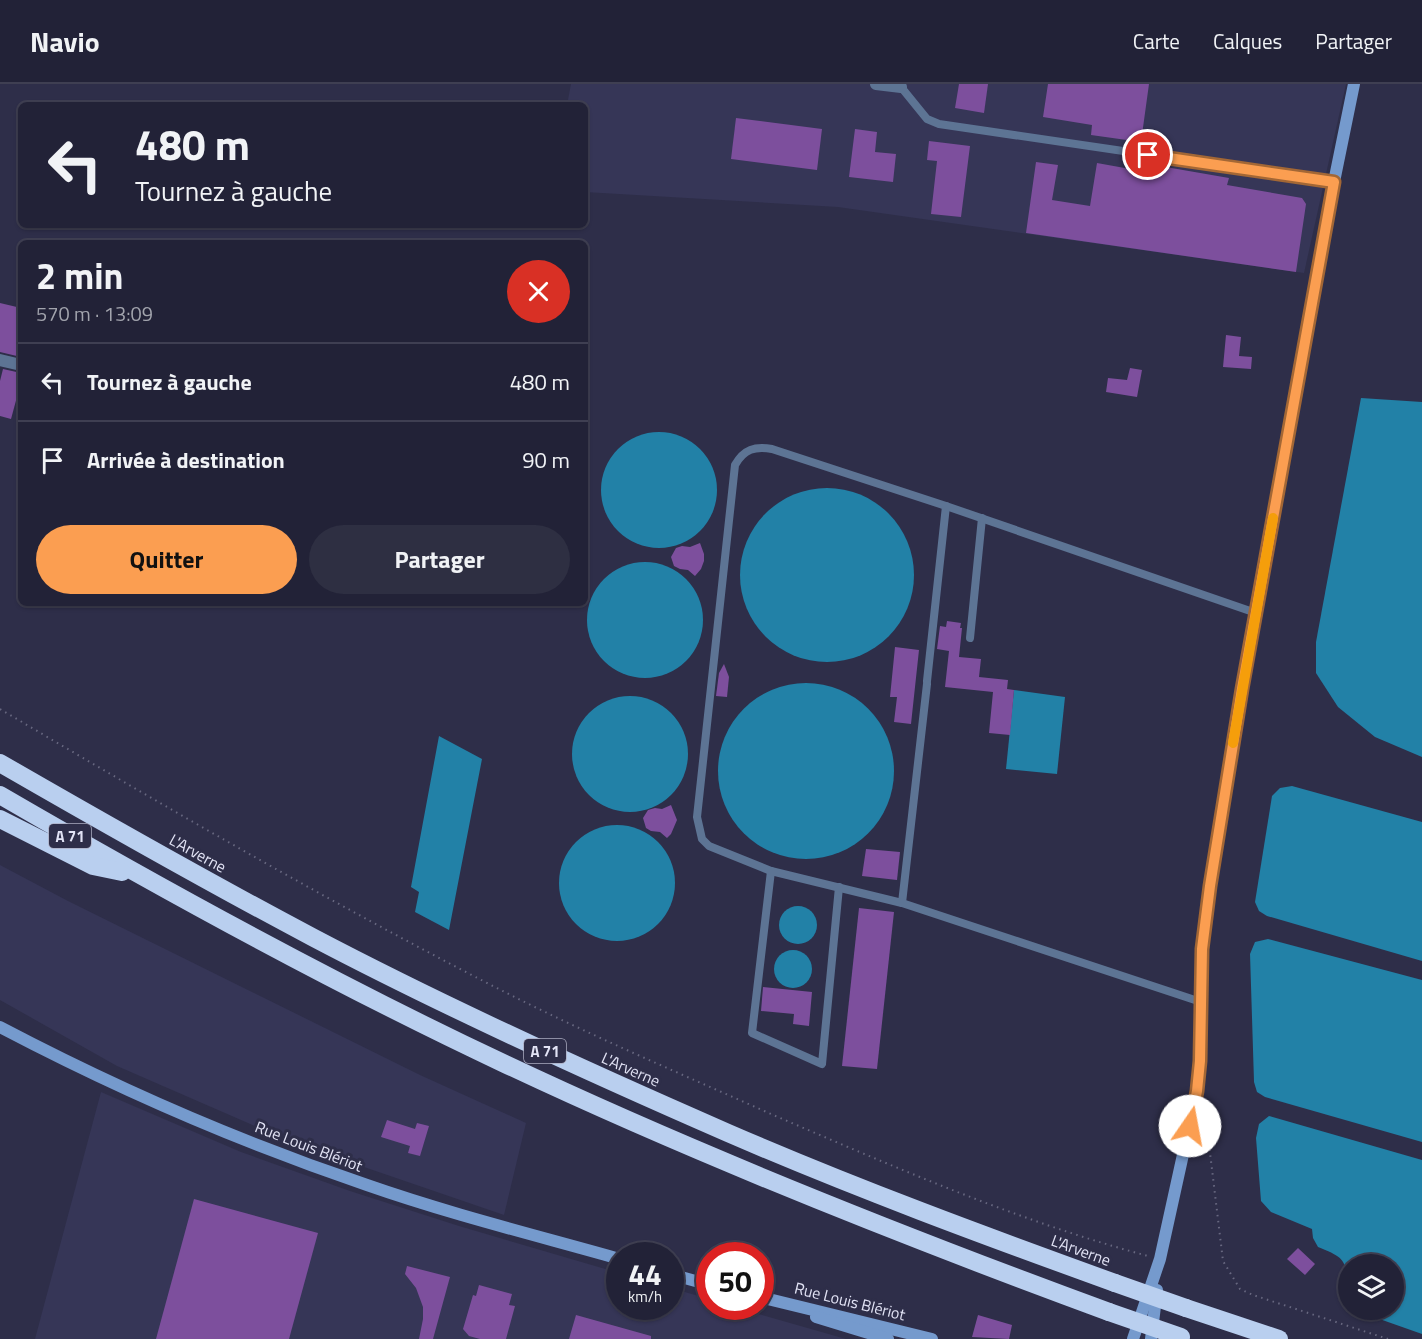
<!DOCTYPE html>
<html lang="fr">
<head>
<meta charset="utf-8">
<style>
	:root { --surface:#222237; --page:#2e2f42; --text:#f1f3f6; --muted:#a2a4ad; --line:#3f3f52; --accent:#fb9e51 }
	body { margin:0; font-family:"Titillium Web",sans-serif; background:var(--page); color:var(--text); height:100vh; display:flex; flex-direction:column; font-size:22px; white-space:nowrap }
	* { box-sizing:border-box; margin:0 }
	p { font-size:20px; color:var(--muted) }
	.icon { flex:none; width:33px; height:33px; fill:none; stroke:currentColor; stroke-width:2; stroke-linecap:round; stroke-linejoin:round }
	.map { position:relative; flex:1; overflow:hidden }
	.details { position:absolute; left:18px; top:156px; width:570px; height:366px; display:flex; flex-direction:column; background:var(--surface); border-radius:9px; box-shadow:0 2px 4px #0004,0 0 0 2px var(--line) }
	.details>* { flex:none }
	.banner { position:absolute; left:18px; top:18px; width:570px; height:126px; border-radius:9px; box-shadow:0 2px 4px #0004,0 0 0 2px var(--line); background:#222237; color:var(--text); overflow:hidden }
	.fabs { position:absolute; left:1338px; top:1170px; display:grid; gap:12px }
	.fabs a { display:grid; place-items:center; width:66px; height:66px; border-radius:50%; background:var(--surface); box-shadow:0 2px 4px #0004,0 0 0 2px var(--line); font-size:30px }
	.speed { position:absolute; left:606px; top:1158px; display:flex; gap:12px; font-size:30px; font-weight:700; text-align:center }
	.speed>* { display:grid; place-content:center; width:78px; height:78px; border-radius:50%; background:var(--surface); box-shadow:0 2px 4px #0004,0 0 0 2px var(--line); line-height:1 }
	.speed small { font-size:15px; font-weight:400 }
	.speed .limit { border:9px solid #d22; background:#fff; color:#111 }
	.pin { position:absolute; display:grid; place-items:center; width:51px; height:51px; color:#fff; margin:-26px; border:3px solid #fff; border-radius:50%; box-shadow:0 2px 6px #0007 }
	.me { position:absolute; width:66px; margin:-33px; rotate:12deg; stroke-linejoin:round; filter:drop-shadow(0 0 4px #0008) }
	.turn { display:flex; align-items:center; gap:21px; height:126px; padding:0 18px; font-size:27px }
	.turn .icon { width:78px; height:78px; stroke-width:2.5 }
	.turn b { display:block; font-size:42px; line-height:51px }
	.round { display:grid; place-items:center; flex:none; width:63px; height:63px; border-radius:32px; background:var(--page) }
	.head { display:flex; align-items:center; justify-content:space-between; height:102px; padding:0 18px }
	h1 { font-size:36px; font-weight:700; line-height:45px }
	.primary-button { display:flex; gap:12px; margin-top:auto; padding:12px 18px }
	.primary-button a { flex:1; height:69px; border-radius:36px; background:var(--accent); color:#111; font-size:24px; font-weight:700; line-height:69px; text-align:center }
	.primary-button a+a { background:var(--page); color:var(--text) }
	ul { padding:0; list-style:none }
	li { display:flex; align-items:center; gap:18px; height:78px; padding:0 18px; border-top:2px solid var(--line) }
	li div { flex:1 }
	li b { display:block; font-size:22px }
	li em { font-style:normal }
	header { display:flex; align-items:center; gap:36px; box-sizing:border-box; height:84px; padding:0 30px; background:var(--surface); border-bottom:2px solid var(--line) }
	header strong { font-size:28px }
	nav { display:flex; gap:33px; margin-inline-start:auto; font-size:21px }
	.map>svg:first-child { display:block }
	.built { fill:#363657 }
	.water { fill:#2281a7 }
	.building { fill:#7d4f9d }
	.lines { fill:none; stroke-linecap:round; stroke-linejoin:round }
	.path { stroke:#686880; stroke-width:2; stroke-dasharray:1.5 4.5; stroke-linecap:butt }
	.service { stroke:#5d7494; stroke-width:8 }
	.minor { stroke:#5d7494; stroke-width:12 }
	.secondary { stroke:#759acd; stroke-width:12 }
	.motorway { stroke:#b9cfef; stroke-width:18 }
	.motorway-bridge { stroke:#b9cfef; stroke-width:18 }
	.route-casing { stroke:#a36735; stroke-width:15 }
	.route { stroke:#fb9e51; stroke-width:10 }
	.slow { stroke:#f59e0b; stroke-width:10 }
	.labels { text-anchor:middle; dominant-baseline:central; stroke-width:6; stroke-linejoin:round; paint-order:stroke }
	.shield { fill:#2e2e49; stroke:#acadc1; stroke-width:1.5 }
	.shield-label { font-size:15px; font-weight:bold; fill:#e2e3f5 }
	.street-label { font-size:16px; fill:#e2e3f5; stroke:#2e2e49 }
</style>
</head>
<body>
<header>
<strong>Navio</strong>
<nav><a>Carte</a><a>Calques</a><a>Partager</a></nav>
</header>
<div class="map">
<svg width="1422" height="1255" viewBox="0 0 1422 1255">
	<rect width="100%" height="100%" fill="#2e2e49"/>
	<!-- built -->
	<g class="built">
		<path d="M571 0H1346L1304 189 838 123 585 108V21H567Z"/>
		<path d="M0 781 68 817 420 991 526 1039 504 1131 294 1059 117 982 0 916Z"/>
		<path d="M101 1008 241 1068 350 1107 459 1142 619 1189 620 1222H670L671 1204 709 1215 710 1222 734 1223 846 1255H35Z"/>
	</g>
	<!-- water -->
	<g class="water">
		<path d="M1361 314 1422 318V673L1375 653 1338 623 1316 589V558Z"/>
		<circle cx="659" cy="406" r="58"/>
		<circle cx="827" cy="491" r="87"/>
		<circle cx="645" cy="536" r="58"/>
		<circle cx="806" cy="687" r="88"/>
		<path d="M1014 606 1065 613 1057 690 1006 685Z"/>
		<circle cx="630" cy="670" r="58"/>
		<path d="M439 652 482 675 449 846 415 828 419 808 411 803Z"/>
		<path d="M1292 702 1422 738V877L1267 832 1259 827 1255 818 1272 712 1280 704Z"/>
		<circle cx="617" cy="799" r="58"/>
		<circle cx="798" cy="841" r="19"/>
		<path d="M1268 855 1422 896V1058L1265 1013 1257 1008 1254 998 1250 870 1255 858Z"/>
		<circle cx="793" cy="885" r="19"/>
		<path d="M1269 1032 1422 1076V1250L1354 1226H1394V1180H1348V1222L1342 1211C1348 1179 1349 1175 1318 1163L1313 1154 1312 1145 1271 1128 1261 1117 1256 1054 1259 1040Z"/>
	</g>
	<!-- building -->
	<g class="building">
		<path d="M959 0H988L984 29 955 24Z"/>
		<path d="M1048 0H1149L1141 58 1091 51 1092 41 1043 33Z"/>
		<path d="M736 34 822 45 817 86 731 75Z"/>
		<path d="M855 45 877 48 875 68 896 70 893 98 849 93Z"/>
		<path d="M929 57 970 62 961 133 931 130 937 77 927 76Z"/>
		<path d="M1036 78 1058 81 1052 116 1090 122 1097 79 1158 90 1160 82 1229 94 1227 101 1302 114 1306 120 1296 188 1026 149Z"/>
		<path d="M0 219 21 224V273L0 268Z"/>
		<path d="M1226 251 1241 253 1239 272 1252 273 1251 285 1223 283Z"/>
		<path d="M1130 284 1142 286 1137 313 1106 308 1108 294 1127 296Z"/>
		<path d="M3 285 21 289V298L11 335 0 332V297Z"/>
		<path d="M700 459 704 470V477L701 485 695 492 688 486 680 485 674 482 671 473 676 464 682 462 690 463Z"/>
		<path d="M947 537 961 539 960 544H962L959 573 981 575 979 593 1008 596 1007 605 1014 606 1010 651 989 649 993 608 945 603 949 567 937 565 940 542 946 543Z"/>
		<path d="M895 563 919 566 911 640 894 638 897 613H890Z"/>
		<path d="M724 580 729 593 727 613 716 612 719 589Z"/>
		<path d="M671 721 677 736 671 750 667 754 660 748 651 747 646 744 643 734 648 726 655 724 662 725Z"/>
		<path d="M866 765 900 768 897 796 862 792Z"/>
		<path d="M859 824 894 828 877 985 842 982Z"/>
		<path d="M763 903 812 908 809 942 793 940 794 930 761 927Z"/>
		<path d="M387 1036 415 1045 417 1039 429 1042 420 1072 408 1069 410 1062 381 1053Z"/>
		<path d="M194 1115 318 1149 289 1255H156Z"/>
		<path d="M1298 1164 1315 1180 1305 1191 1287 1175Z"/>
		<path d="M407 1182 450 1193 433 1255H419L423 1235V1223L416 1204 405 1190Z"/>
		<path d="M479 1201 512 1210 509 1221 515 1222 506 1255H480L469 1252 463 1245 473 1211 476 1212Z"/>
		<path d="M576 1231 651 1252V1255H569Z"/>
		<path d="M978 1231 1012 1241 1009 1255 972 1253Z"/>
	</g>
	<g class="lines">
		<!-- path -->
		<g class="path">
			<path d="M0 625C162 721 324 815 491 901 582 948 677 988 771 1030 894 1083 1018 1137 1148 1172"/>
			<path d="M1204 1036 1208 1052 1223 1177 1240 1205 1253 1211 1388 1255"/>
		</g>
		<!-- service -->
		<g class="service">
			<path d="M901 3 927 35 939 40 1334 98"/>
			<path d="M970 554 982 434"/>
			<path d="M927 597 946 422"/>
			<path d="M771 787 752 949 822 980 839 803"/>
			<path d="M902 819 927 600"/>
			<path d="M1201 918 902 819 771 787 709 762 702 755 697 733 735 381C744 365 755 362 772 365L946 422 1256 529"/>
		</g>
		<!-- minor -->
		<g class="minor">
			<path d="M876 0 901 3"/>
			<path d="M0 276 21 281"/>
		</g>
		<!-- secondary -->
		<g class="secondary">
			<path d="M0 943C118 1005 240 1058 367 1101 450 1130 535 1151 620 1175"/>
			<path d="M670 1190 710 1201"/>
			<path d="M760 1213 932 1255"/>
			<path d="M816 1233 888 1255"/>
			<path d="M1133 1255 1160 1175 1197 1007 1200 977 1202 865 1210 802 1242 605 1334 98 1354 0"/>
			<path d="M1151 1255 1157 1206"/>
		</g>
		<!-- motorway -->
		<g class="motorway">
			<path d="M0 679C104 739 208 798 314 854 449 925 588 988 728 1049 855 1104 985 1152 1115 1199"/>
			<path d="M0 711C165 807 333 899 505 980 702 1073 905 1153 1109 1228"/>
			<path d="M0 735 93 782 122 788"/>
			<path d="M1186 1224 1279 1255"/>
		</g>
		<!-- motorway-bridge -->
		<g class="motorway-bridge">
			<path d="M1115 1199 1186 1224"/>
			<path d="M1109 1228 1181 1253"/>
		</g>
	</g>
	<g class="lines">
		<!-- route casing -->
		<g class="route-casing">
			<path id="route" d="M1148 71 1334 98 1242 605 1210 802 1202 865 1200 977 1197 1007 1190 1042"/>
		</g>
		<!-- route -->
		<use href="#route" class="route"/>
		<!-- slow -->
		<path class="slow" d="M1233 659 1273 434"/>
	</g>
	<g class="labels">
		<!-- shield labels -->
		<g class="shield">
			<rect x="49" y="740" width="42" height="24" rx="4.5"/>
			<rect x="524" y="955" width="42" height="24" rx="4.5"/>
		</g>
		<g class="shield-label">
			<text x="70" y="752">A 71</text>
			<text x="545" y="967">A 71</text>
		</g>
		<!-- street labels -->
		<g class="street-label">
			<text transform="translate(198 769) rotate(29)">L'Arverne</text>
			<text transform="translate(631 985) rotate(24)">L'Arverne</text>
			<text transform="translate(309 1062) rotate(21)">Rue Louis Blériot</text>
			<text transform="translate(1081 1166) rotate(20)">L'Arverne</text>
			<text transform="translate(850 1217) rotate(14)">Rue Louis Blériot</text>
		</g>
	</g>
</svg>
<div class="fabs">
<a><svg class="icon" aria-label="layers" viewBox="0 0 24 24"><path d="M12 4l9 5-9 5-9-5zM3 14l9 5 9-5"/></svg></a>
</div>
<div class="speed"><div>44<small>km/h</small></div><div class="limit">50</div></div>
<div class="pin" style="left:1148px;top:71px;background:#d93025"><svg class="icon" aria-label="arrive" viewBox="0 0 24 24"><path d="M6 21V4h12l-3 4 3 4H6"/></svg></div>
<svg class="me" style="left:1190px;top:1042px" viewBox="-20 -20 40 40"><circle r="19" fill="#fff"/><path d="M0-13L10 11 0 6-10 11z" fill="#fb9e51"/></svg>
<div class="banner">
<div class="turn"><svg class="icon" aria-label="left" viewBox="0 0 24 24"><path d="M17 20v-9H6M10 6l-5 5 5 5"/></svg><div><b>480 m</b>Tournez à gauche</div></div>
</div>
<section class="details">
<div class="head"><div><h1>2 min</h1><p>570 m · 13:09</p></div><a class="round" style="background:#d93025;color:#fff"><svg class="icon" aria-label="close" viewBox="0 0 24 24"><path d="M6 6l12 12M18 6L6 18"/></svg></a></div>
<ul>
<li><svg class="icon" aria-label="left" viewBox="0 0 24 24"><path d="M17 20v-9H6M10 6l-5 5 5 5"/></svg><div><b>Tournez à gauche</b></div><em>480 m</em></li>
<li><svg class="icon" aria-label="arrive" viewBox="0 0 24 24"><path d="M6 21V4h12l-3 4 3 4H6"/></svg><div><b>Arrivée à destination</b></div><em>90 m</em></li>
</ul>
<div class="primary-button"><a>Quitter</a><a>Partager</a></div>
</section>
</div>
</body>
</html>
